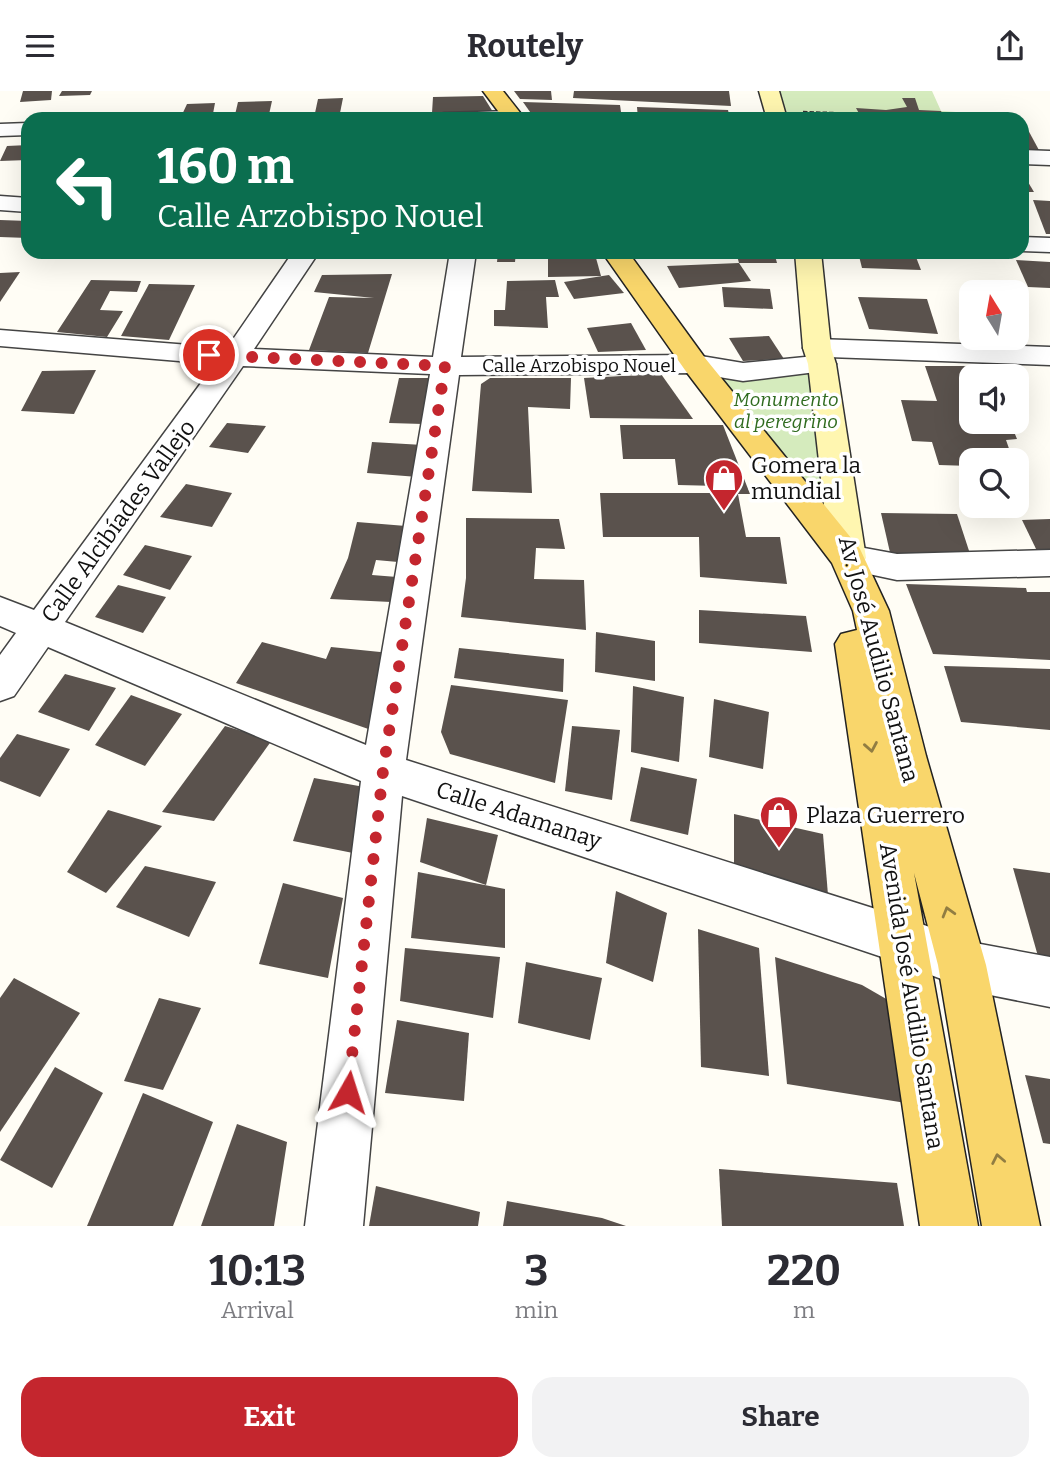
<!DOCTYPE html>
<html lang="en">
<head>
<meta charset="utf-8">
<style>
	:root { --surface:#fff; --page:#f2f2f3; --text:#2b2b33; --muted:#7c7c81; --accent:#c4262e }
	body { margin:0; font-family:Bitter,serif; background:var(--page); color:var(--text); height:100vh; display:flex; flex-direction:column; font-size:26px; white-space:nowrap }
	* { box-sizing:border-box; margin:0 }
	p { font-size:23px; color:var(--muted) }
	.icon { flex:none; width:38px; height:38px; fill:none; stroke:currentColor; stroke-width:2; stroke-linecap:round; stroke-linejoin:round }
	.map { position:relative; height:1135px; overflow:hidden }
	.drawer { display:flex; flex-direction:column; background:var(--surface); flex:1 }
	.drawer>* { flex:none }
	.banner { position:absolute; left:21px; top:21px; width:1008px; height:147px; border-radius:21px; box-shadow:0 7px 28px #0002; background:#0b6e4f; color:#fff; overflow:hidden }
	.needle { width:46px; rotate:349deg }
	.controls { position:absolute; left:959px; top:189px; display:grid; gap:14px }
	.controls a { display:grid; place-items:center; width:70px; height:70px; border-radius:14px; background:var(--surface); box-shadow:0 7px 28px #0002; font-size:35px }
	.pin { position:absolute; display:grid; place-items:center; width:60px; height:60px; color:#fff; margin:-30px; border:4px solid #fff; border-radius:50%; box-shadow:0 2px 7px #0007 }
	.me { position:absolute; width:77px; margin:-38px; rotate:6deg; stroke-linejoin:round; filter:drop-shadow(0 0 5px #0008) }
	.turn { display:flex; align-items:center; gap:24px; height:147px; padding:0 21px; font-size:32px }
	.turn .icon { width:91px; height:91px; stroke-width:2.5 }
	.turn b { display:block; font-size:49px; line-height:60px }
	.eta { display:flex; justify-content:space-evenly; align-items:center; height:119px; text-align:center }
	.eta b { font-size:42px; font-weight:700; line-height:49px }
	.button { display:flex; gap:14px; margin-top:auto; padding:14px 21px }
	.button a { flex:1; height:80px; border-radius:21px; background:var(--accent); color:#fff; font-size:28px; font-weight:700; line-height:80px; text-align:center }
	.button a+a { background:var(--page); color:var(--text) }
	header { display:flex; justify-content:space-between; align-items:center; height:91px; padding:0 21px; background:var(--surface); font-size:32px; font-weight:700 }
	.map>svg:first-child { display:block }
	.green { fill:#d5ebbd }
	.building { fill:#5a524d }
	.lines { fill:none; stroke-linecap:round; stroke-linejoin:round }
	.minor-casing { stroke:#444; stroke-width:3 }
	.secondary-casing { stroke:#333; stroke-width:3 }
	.primary-casing { stroke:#222; stroke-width:3 }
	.path { stroke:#333; stroke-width:2.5; stroke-dasharray:4.5 2; stroke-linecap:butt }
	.minor { fill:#fff; fill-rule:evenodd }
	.secondary { fill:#fff6b0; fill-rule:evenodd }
	.primary { fill:#f9d66b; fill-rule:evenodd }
	.oneway { stroke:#917d42 }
	.route { stroke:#c4262e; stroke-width:12; stroke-dasharray:0 21.6 }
	.labels { text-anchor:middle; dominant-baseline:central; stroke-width:7; stroke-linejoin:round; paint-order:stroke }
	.far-street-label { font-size:19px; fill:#111; stroke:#fff }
	.far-park-label { font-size:19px; font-style:italic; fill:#2f6b1f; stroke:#fff }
	.poi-label { font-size:23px; fill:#111; stroke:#fff; text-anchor:start }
	.street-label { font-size:23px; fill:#111; stroke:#fff }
</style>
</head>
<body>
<header><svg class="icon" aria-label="menu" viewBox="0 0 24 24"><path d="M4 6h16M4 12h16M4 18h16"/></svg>Routely<svg class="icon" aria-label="share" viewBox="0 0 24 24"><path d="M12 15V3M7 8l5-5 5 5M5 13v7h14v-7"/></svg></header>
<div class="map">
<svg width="1050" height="1135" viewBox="0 0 1050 1135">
	<rect width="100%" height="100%" fill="#fffdf5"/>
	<!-- green -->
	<g class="green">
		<path d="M769 0H932L941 20 956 21 960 28H777Z"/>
		<path d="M822 273 848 467 706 275Z"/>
	</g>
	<!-- building -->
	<g class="building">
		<path d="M23 0H52L51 9 20 11Z"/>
		<path d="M62 0H92L90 4 59 5Z"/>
		<path d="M514 0H551L552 9 520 8Z"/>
		<path d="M574 0H729L731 15 573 7Z"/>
		<path d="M483 5 493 21 432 22 433 6Z"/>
		<path d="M343 7 340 22H315L318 8Z"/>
		<path d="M902 7H915L919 19 941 20 945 28H862L856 17 886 19 907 16Z"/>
		<path d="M272 10 268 28H234L238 11Z"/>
		<path d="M523 11 620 14 622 28H535Z"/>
		<path d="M215 12 212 28H180L187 13Z"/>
		<path d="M637 16 728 19 730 28H638Z"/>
		<path d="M1022 36 1027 37 1040 61 1022 60Z"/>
		<path d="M28 54V69L0 70 7 55Z"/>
		<path d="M1022 81 1034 101H1022Z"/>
		<path d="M1033 109 1050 110V143H1046Z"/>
		<path d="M0 129 28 130V147L0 146Z"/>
		<path d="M342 161H396L393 167Z"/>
		<path d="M498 161H516L515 171H497Z"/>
		<path d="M736 161H774L777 172H739Z"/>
		<path d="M858 161H914L921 179 862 177Z"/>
		<path d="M596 167 601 185 548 186V168Z"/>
		<path d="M1016 169 1050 171V197L1028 196Z"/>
		<path d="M739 172 751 190 679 197 667 175Z"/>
		<path d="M20 181 0 211V182Z"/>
		<path d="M392 183 368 262 309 259 329 206 374 207 314 201 322 184Z"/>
		<path d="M609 184 624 202 574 208 564 191Z"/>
		<path d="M91 189 141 190 137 201 110 200 100 219 123 220 107 246 57 241Z"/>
		<path d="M555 189 559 206H546L548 237 494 235V219H505L507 190Z"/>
		<path d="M149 193 195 194 169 249 121 245Z"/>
		<path d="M722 196 770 198 773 218 724 216Z"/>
		<path d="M858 206 927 208 938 243 869 238Z"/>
		<path d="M631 232 646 259 598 261 587 237Z"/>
		<path d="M769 245 784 268 743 270 729 247Z"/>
		<path d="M925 275H986L990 285H971V331H1010L1017 348 1006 349 1013 369H971V375L939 374 932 351 912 350 901 309 937 310Z"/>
		<path d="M96 279 74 323 21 320 42 280Z"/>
		<path d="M661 283 693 328 590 327 584 287Z"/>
		<path d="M399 287H430L423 333 389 332Z"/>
		<path d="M490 287H571L570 318 528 316 532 402 472 400 481 293Z"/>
		<path d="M227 332 266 335 248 362 209 356Z"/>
		<path d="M620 334H723L750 403H738L746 446H780L787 493 700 486 699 446H603L600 402H719V395L678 394 675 368H623Z"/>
		<path d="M372 351 423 354 418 386 367 382Z"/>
		<path d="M186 393 232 402 212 436 160 426Z"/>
		<path d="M881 422 957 423 972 469 891 466Z"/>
		<path d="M466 427 559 428 565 458 536 457 534 488 584 489 586 539 461 526 466 487Z"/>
		<path d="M1050 428V462H1038L1022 429Z"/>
		<path d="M357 431 406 435 398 471 376 469 372 484 397 486 391 511 330 508 348 467Z"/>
		<path d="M145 454 192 465 170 499 123 484Z"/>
		<path d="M906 493 1026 497 1027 501H1050V569L933 563Z"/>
		<path d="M118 494 166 506 143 542 95 526Z"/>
		<path d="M699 519 806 525 812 561 699 552Z"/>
		<path d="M596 541 655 550V590L595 581Z"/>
		<path d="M262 551 326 568 331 556 390 562 377 641 236 592Z"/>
		<path d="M459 557 564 568 563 601 454 587Z"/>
		<path d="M944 575 1050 578V639L961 631Z"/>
		<path d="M65 583 116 597 89 640 38 621Z"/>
		<path d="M451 594 568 609 555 692 450 663 441 641Z"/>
		<path d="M633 595 684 606 679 671 631 661Z"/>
		<path d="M131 604 182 623 145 675 95 654Z"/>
		<path d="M714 608 769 621 763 678 709 666Z"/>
		<path d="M225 635 272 649 214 730 162 721Z"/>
		<path d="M572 635 620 639 612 709 565 700Z"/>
		<path d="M17 643 70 658 40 706 0 690V667Z"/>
		<path d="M641 676 697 688 688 744 630 730Z"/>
		<path d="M314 687 370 697 353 762 293 750Z"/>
		<path d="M108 719 162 735 106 802 67 781Z"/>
		<path d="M734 723 823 743 828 804 734 773Z"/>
		<path d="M427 727 498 744 486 794 420 771Z"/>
		<path d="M145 775 216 791 189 846 116 816Z"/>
		<path d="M1013 777 1050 782V877L1041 876Z"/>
		<path d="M418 781 505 798V857L411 847Z"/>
		<path d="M283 792 343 807 328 887 259 873Z"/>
		<path d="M616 800 667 822 653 891 606 872Z"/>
		<path d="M698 838 759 857 769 985 701 976Z"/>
		<path d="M405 857 500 866 493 927 400 910Z"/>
		<path d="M775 866 862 894 888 909 906 1012 787 993Z"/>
		<path d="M526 871 602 887 590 949 518 932Z"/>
		<path d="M14 887 80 922 0 1041V907Z"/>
		<path d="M159 907 201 917 163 999 124 990Z"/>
		<path d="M397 929 469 942 464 1010 385 1002Z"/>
		<path d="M55 976 103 1002 52 1097 0 1069Z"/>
		<path d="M1025 984 1050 988V1053L1043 1052Z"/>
		<path d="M143 1002 213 1031 173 1135H87Z"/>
		<path d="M237 1033 287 1051 274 1135H201Z"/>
		<path d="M719 1078 897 1092 904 1135H722Z"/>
		<path d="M376 1095 480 1121 478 1135H369Z"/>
		<path d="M507 1110 602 1127 626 1135H503Z"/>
	</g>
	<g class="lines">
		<!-- minor casing -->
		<g class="minor-casing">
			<g id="minor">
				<path d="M513 20 520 22 522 28H434L437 24 444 22Z"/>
				<path d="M28 32V44L0 45V33Z"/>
				<path d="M1022 59 1050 60V74L1022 73Z"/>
				<path d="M0 105 28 107V121L0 119Z"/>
				<path d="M1022 146 1050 147V161L1022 160Z"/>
				<path d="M293 161H319L254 258 433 266 450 161H476L461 266 695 264 743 272 815 265 807 263 803 257 807 251 817 248 1050 256V274L828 266 836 273 832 279 743 290 695 282 459 284 406 669 904 827 975 852 1050 866V916L975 901 900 872 402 705 363 1135H305L361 690 48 556 14 605 0 610V564L16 542 0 535V506L34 519 215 273 0 255V239L227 257ZM243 275 430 283 366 654 65 531Z"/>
				<path d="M848 454 897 463 1050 459V485L897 489 836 476 830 467 836 458Z"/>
			</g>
		</g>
		<!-- secondary casing -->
		<g class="secondary-casing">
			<g id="secondary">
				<path d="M759 0H779L787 28H767Z"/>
				<path d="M795 161H821L831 257 836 273 866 467 860 476 848 480 836 476 830 467 808 273 803 257Z"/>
			</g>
		</g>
		<!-- primary casing -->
		<g class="primary-casing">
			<g id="primary">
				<path d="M483 0H503L525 28H504Z"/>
				<path d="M602 161H628L705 267 860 458 889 520 926 665 986 874 1040 1135H982L938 874 914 782 978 1135H920L835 553 841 543 857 539 853 520 832 472 685 279Z"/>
			</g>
		</g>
		<!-- path -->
		<path class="path" d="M803 21 859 23"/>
		<!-- minor -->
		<use href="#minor" class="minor"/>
		<!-- secondary -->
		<use href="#secondary" class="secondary"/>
		<!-- primary -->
		<use href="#primary" class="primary"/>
	</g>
	<!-- one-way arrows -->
	<defs><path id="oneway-chevron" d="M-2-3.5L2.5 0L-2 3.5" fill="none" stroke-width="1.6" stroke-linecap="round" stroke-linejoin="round" transform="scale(1.75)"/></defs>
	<g class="oneway">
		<use href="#oneway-chevron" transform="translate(871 656) rotate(80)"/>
		<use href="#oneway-chevron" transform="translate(948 821) rotate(-106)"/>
		<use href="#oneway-chevron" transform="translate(998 1068) rotate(-101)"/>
	</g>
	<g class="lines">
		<!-- route -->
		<path class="route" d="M209 264 445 275 383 680 348 1001"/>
	</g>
	<!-- icons -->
	<defs>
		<g id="shop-pin" transform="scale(2.0125)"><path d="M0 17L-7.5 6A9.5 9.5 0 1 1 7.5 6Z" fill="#c4262e" stroke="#fff"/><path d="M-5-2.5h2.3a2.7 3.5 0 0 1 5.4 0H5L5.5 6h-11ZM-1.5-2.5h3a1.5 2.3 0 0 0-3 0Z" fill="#fff"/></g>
	</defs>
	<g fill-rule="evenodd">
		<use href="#shop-pin" x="724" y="387"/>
		<use href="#shop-pin" x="779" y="724"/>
	</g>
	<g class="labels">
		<!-- far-street labels -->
		<g class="far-street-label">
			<text x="579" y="274">Calle Arzobispo Nouel</text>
		</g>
		<!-- far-park labels -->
		<g class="far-park-label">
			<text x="786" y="308">Monumento<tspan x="786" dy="22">al peregrino</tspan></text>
		</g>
		<!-- poi labels -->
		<g class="poi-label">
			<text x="751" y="374">Gomera la<tspan x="751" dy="26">mundial</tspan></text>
			<text x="806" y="724">Plaza Guerrero</text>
		</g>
		<!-- street labels -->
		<g class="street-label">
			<text transform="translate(118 430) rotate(-54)">Calle Alcibíades Vallejo</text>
			<text transform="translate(879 568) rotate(75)">Av. José Audilio Santana</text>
			<text transform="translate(519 724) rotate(18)">Calle Adamanay</text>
			<text transform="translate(912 905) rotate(81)">Avenida José Audilio Santana</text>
		</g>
	</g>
</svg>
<div class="controls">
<a><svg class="needle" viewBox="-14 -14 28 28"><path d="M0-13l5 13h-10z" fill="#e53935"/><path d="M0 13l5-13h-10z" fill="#7c7c81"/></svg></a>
<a><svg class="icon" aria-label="sound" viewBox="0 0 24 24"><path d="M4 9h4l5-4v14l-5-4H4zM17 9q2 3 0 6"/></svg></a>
<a><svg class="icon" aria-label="search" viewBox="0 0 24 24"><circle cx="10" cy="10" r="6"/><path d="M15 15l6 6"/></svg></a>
</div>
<div class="pin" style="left:209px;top:264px;background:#d93025"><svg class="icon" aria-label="arrive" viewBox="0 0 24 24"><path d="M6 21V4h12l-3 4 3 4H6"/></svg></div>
<svg class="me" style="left:348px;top:1001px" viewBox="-20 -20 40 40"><path d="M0-17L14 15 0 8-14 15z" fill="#c4262e" stroke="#fff" stroke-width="4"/></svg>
<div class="banner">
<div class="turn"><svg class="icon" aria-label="left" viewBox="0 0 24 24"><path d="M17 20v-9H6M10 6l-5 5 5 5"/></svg><div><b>160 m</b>Calle Arzobispo Nouel</div></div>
</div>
</div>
<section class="drawer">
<div class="eta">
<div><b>10:13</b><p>Arrival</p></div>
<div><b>3</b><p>min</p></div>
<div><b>220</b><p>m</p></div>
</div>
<div class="button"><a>Exit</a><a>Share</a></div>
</section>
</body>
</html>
